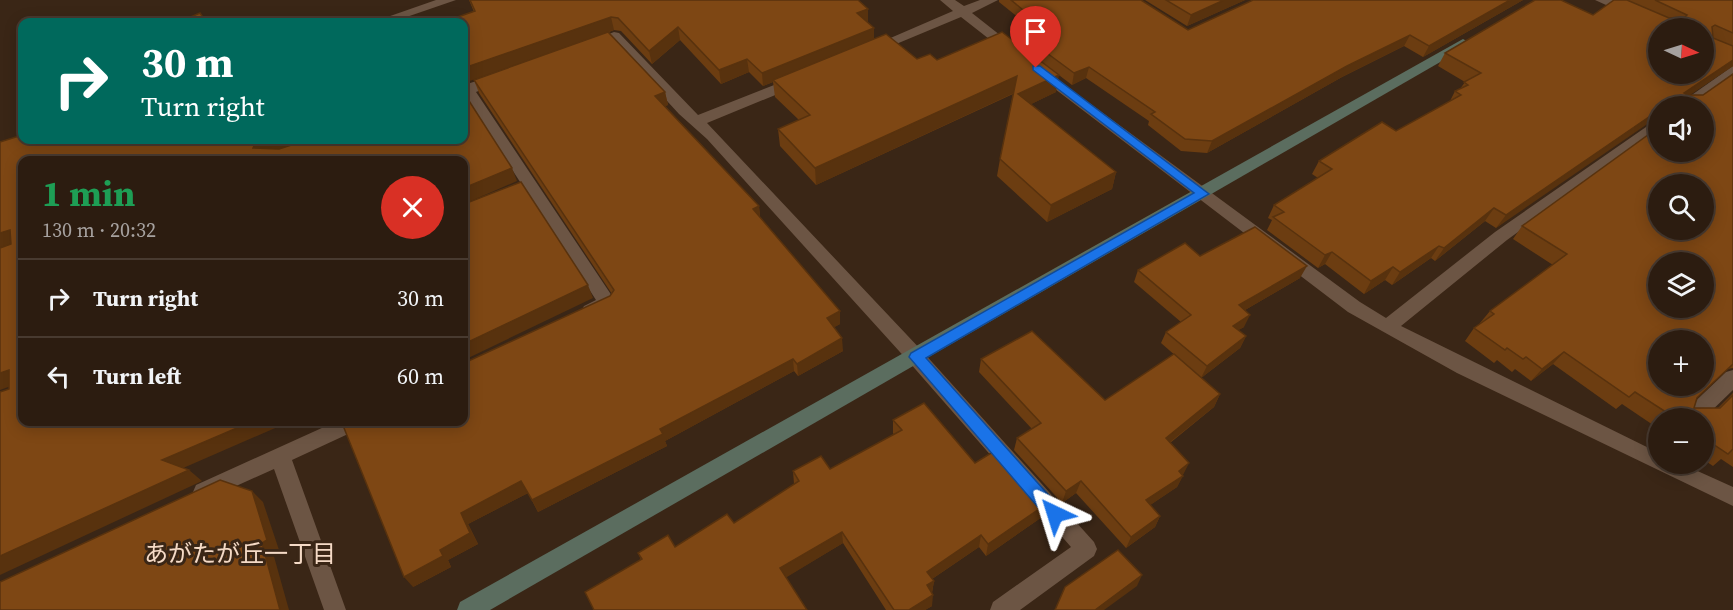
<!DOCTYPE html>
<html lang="en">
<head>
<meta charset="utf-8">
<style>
	:root { --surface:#2c1c10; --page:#38291e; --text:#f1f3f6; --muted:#a6a19f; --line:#483a30 }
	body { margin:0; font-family:"Source Serif 4","Noto Sans JP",serif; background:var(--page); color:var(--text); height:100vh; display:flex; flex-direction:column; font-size:22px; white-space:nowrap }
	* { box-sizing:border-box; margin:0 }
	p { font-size:20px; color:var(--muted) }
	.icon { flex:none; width:33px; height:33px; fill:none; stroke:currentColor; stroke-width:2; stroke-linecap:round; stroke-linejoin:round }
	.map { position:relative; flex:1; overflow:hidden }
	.drawer { position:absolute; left:18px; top:156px; width:450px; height:270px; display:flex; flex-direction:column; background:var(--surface); border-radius:12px; box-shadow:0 3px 15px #0003,0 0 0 2px var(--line) }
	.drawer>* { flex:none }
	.top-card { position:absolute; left:18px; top:18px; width:450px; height:126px; border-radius:12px; box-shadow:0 3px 15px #0003,0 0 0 2px var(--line); background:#00695c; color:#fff; overflow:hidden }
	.needle { width:39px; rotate:94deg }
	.tools { position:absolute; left:1648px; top:18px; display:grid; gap:12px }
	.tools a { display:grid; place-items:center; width:66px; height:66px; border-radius:50%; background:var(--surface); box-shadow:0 3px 15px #0003,0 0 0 2px var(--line); font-size:30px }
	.pin { position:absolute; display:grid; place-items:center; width:51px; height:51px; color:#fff; margin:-62px -26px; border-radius:50% 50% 50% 0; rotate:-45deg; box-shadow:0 0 6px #0007 }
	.pin .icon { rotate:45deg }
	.me { position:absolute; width:66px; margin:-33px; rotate:319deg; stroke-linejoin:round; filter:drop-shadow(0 0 4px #0008) }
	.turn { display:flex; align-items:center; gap:21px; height:126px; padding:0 24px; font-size:27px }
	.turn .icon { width:78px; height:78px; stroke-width:2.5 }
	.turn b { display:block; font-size:42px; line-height:51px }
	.round { display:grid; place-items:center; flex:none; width:63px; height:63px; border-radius:32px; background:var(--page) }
	.overview { display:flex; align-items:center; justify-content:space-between; height:102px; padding:0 24px }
	h1 { font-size:36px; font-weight:700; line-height:45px; color:#1e9e55 }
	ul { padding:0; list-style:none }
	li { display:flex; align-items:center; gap:18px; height:78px; padding:0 24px; border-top:2px solid var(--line) }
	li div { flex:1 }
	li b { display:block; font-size:22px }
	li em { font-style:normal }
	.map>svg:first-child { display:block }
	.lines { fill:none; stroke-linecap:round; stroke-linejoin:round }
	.street { fill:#6c5544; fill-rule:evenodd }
	.secondary { fill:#5b6d5f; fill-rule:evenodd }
	.wall { fill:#6c3d11 }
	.shaded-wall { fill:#58320e }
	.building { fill:#7e4714; stroke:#58320e; stroke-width:1.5; fill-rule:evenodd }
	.route { fill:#1a73e8; stroke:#114b97; stroke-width:1.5 }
	.labels { text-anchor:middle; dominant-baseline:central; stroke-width:6; stroke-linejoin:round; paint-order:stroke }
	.near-neighbourhood-label { font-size:24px; fill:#f5dac6; stroke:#3a2616 }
</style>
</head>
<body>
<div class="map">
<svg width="1733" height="610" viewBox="0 0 1733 610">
	<rect width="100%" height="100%" fill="#3a2616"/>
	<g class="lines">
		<!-- street -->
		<g class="street">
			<path d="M436 0H456L392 22H373Z"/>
			<path d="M940 0H955L964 6 980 0H998L972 13 1019 50 1017 53H1007L961 17 877 52H867L865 49 953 11Z"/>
			<path d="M1595 0H1613L1675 28 1659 29Z"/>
			<path d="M614 32 619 33 698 115 792 78H802L804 81 802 84 707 123 923 352 1094 542 1097 549 1094 556 1020 610H990L993 602 1071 547 909 362 707 139 679 114 612 41 591 48 584 44Z"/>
			<path d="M1039 66 1360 302 1386 318 1495 232 1659 118V130L1507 240 1401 326 1659 453V464H1682L1733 487V506L1457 373 1348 312 1034 73V67Z"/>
			<path d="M1733 66V77L1692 106H1676Z"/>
			<path d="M498 74 505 78 503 81 476 92 616 302C611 312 594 319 584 316L581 311 584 306 596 300 464 95V85Z"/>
			<path d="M1733 370V390L1704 418H1681L1684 412 1726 372Z"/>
			<path d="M335 422H364L361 428 292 460 346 610H324L274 469 203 501 196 499 193 492 196 485Z"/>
		</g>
		<!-- secondary -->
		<path class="secondary" d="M1463 39 1470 43 1468 46 490 610H457L460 602Z"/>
	</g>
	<!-- wall -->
	<g class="wall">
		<path d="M469 0H858L868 9 867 22 874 28V39L917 59 937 60 1015 42 1017 31 1024 28 1025 23 999 2V0H1141L1188 30 1523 0 1423 57 1404 46 1342 77 1207 153 1181 151 1148 125 1149 121 1086 78 1072 85 1043 63 1056 92 1031 104 1116 172 1112 189 1047 222 997 176 1000 159 1013 94 816 185 780 146 778 129 799 120 775 97 773 82 763 86 749 72 721 84 680 40 652 64 621 31 614 30 609 32 665 92 668 105 665 106 759 206 760 217 840 311V324L834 327 843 351 798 376 794 371 665 441 667 446 538 512 528 493 468 524 478 544 448 560 451 567 413 587 612 294 479 93 474 80 543 55 474 12Z"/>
		<path d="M1145 0H1245L1187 26Z"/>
		<path d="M1614 0H1733V66L1689 95H1703L1733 74V368L1727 369 1697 398 1694 408H1718L1733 393V467L1721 459 1713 466 1704 460V418H1659V429L1622 404 1616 409 1553 364 1531 381 1515 369 1512 372 1497 360 1494 363 1465 341 1474 328 1480 324V323L1490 311 1553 265 1513 239 1522 226 1704 106H1659L1496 228 1485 221 1435 261 1431 258 1392 285 1385 280 1364 294 1325 264 1318 268 1267 230 1272 220 1268 218 1274 205 1318 178 1312 174 1319 161 1396 131 1450 101 1455 91 1460 89 1465 82 1438 66 1445 53 1593 15Z"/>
		<path d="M1200 256 1300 278 1245 310 1244 327 1238 330 1246 336 1240 348 1201 378 1161 343 1166 332 1181 322 1134 282 1138 270Z"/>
		<path d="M981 359 1105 400 1220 394 1214 407 1170 443 1183 475 1177 487 1150 505 1160 516 1155 527 1126 548 1076 493 1062 503 1014 450 1017 438 1032 429 979 372Z"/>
		<path d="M893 420 975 463 1045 505 1042 517 986 556 979 547 932 579 934 581 932 593V606L925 610H886L843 543 786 577 641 560 638 553 675 547 734 523 794 484 793 471 830 469 894 435 893 433Z"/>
	</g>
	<!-- shaded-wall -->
	<g class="shaded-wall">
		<path d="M1224 0H1245L1187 26 1191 15Z"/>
		<path d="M1510 0H1523L1423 57 1429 46Z"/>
		<path d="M868 9V22L857 26V13Z"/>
		<path d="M611 17 614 30 464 83V68Z"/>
		<path d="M678 27 680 40 652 64 649 51Z"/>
		<path d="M874 28V41L773 80V82L763 86 762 73Z"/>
		<path d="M1410 35 1404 46 1342 77 1207 153 1212 141 1347 66Z"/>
		<path d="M747 59 749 72 721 84 719 70Z"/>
		<path d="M1733 60V66L1674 106 1684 93Z"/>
		<path d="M1089 67 1086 78 1072 85 1074 73Z"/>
		<path d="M1059 75 1056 92 1015 112 1018 94Z"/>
		<path d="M1017 76 1014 93 816 185 815 168Z"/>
		<path d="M665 92 668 105 658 109 655 96Z"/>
		<path d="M1659 110V116L1496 228 1506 215Z"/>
		<path d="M259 140H309L262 160 253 148 256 141Z"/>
		<path d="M512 168 517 181 464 204V188Z"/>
		<path d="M1116 172 1112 189 1047 222 1051 205Z"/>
		<path d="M759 206 760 219 753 209Z"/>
		<path d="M1494 208 1485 221 1435 261 1444 248Z"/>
		<path d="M10 230 22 242 0 250V233Z"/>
		<path d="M1439 246 1431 258 1392 285 1400 272Z"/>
		<path d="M1332 252 1325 264 1318 268 1325 255Z"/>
		<path d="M1307 266 1300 278 1233 317 1239 305Z"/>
		<path d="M1393 267 1385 280 1364 294 1371 281Z"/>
		<path d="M588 285 593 298 464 360V344Z"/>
		<path d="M840 311V324L828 331 827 318Z"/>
		<path d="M1250 315 1244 327 1227 337 1233 326Z"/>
		<path d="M1246 336 1240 348 1201 378 1207 366Z"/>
		<path d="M842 338 843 351 798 376 797 364Z"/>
		<path d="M1564 352 1553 364 1531 381 1542 369Z"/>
		<path d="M793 359 794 371 665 441 667 446 538 512 532 500 660 429Z"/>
		<path d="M9 370 22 382 0 390V373Z"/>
		<path d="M1220 394 1214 407 1160 450 1166 438Z"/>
		<path d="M251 422H289L174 472 162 460Z"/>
		<path d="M1189 463 1183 475 1180 477 1183 476 1177 487 1140 512 1146 500Z"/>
		<path d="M189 470 202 481 0 575V556Z"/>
		<path d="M521 481 528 493 468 524 478 544 448 560 451 567 413 587 404 577 440 550 461 513Z"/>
		<path d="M1081 481 1076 493 1062 503 1066 491Z"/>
		<path d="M252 491 263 502 279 550 273 553 289 610H280L262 543Z"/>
		<path d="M1045 505 1042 517 986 556 988 544Z"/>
		<path d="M1160 516 1155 527 1126 548 1131 537Z"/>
		<path d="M842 532 843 543 782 580 780 568Z"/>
		<path d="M981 535 979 547 926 583 927 572Z"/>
		<path d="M1142 575 1137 586 1104 610H1095Z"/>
		<path d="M934 581 932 592 925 596 927 585Z"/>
		<path d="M933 595 932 606 925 610H909Z"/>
	</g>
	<!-- building -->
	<g class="building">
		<path d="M470 0H858L868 9 857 13 874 28 762 73 747 59 719 70 678 27 649 51 618 18 611 17 464 68V22H443L475 11Z"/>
		<path d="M1011 0H1141L1188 30 1253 0H1510L1429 46 1410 35 1347 66 1212 141 1185 139 1151 114 1155 112 1089 67 1074 73 1017 31 1029 26 1025 22 1034 19Z"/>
		<path d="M1166 0H1224L1191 15Z"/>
		<path d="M1535 0H1561L1593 15 1614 0H1627L1669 18 1685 17 1687 15 1655 0H1733V33L1715 25 1712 27 1713 38 1733 46V60L1684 93 1687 95H1703L1733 74V364L1697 398 1694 408H1720L1733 395V449L1728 454 1704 438V418H1675L1635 392 1629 397 1564 352 1542 369 1526 357 1523 359 1507 348 1505 350 1474 328 1494 314 1490 311 1567 254 1522 226 1659 127V152H1704V106H1670V103L1664 106H1659V110L1506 215 1494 208 1444 248 1439 246 1400 272 1393 267 1371 281 1332 252 1325 255 1273 217 1284 212 1274 205 1332 169 1319 161 1382 122 1396 131 1461 95 1455 91 1468 85 1464 82 1481 73 1445 53ZM1659 28H1704V74H1659ZM1659 184H1704V230H1659ZM1659 262H1704V308H1659ZM1659 340H1704V386H1659Z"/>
		<path d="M200 13 206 22H187L186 19Z"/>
		<path d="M608 32 665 92 655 96 759 206 753 209 840 311 827 318 842 338 797 364 793 359 660 429 663 434 532 500 521 481 461 513 470 533 440 550 443 556 404 577 342 423 345 422H464V363L610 296 614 290 474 80Z"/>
		<path d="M1002 32 1059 75 1018 94 1116 172 1051 205 1000 159 1017 76 815 168 778 129 810 115 773 80 886 34 917 59 930 54 937 60Z"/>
		<path d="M464 93 512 168 464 188V160H22V422H251L162 460 189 470 0 556V392L9 389V370L0 373V248L11 244 10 230 0 233V142L22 135V140H259L256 141 253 148 279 149 307 140H464Z"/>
		<path d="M521 182 588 285 464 344V204Z"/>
		<path d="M1255 227 1307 266 1239 305 1250 315 1233 326 1246 336 1207 366 1166 332 1191 315 1138 270 1185 243 1200 256Z"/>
		<path d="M1032 331 1105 400 1174 354 1220 394 1166 438 1189 463 1179 471 1183 476 1146 500 1160 516 1131 537 1081 481 1066 491 1017 438 1041 423 981 359Z"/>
		<path d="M924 403 975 463 996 450 1045 505 988 544 981 535 927 572 934 581 927 585 933 595 909 610H894L842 532 780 568 807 610H594L585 592 642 559 638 553 668 535 675 547 727 514 734 523 799 481 793 471 821 456 830 469 902 430 893 420Z"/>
		<path d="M220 480 252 491 267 540 262 543 280 610H0V582Z"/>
		<path d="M1118 550 1142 575 1095 610H1055L1065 587Z"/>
	</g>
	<!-- route -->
	<path class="route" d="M1033 66H1040L1209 194 926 358 1061 509 1063 514 1061 520 1055 522 1049 520 909 357 911 353 1194 193 1033 70Z"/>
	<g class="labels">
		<!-- near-neighbourhood labels -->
		<g class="near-neighbourhood-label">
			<text x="240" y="553">あがたが丘一丁目</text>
		</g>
	</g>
</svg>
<div class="tools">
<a><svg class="needle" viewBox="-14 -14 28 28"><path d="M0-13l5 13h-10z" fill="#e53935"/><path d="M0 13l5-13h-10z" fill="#a6a19f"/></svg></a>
<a><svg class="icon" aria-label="sound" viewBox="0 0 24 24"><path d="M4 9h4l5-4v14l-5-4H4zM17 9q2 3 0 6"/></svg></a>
<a><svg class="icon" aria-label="search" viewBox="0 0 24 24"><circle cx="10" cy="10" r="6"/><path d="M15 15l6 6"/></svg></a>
<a><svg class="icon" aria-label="layers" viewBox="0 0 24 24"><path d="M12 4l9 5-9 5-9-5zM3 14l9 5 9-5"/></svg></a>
<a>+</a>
<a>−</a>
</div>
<div class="pin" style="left:1036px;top:68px;background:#d93025"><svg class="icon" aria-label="arrive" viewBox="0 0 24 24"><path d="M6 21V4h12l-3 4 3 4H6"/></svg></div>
<svg class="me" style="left:1055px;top:514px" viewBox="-20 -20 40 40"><path d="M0-17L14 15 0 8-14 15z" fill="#1a73e8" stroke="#fff" stroke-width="4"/></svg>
<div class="top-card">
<div class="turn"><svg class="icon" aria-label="right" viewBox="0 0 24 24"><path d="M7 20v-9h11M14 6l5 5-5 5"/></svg><div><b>30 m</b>Turn right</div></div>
</div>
<section class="drawer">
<div class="overview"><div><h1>1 min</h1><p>130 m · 20:32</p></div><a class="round" style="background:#d93025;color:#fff"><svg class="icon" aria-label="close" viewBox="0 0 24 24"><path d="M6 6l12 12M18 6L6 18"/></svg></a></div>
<ul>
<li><svg class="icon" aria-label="right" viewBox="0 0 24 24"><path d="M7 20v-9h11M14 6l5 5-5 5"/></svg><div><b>Turn right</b></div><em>30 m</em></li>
<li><svg class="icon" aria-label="left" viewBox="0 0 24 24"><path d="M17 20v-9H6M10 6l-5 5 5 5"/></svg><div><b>Turn left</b></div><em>60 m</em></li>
</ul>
</section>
</div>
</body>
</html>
